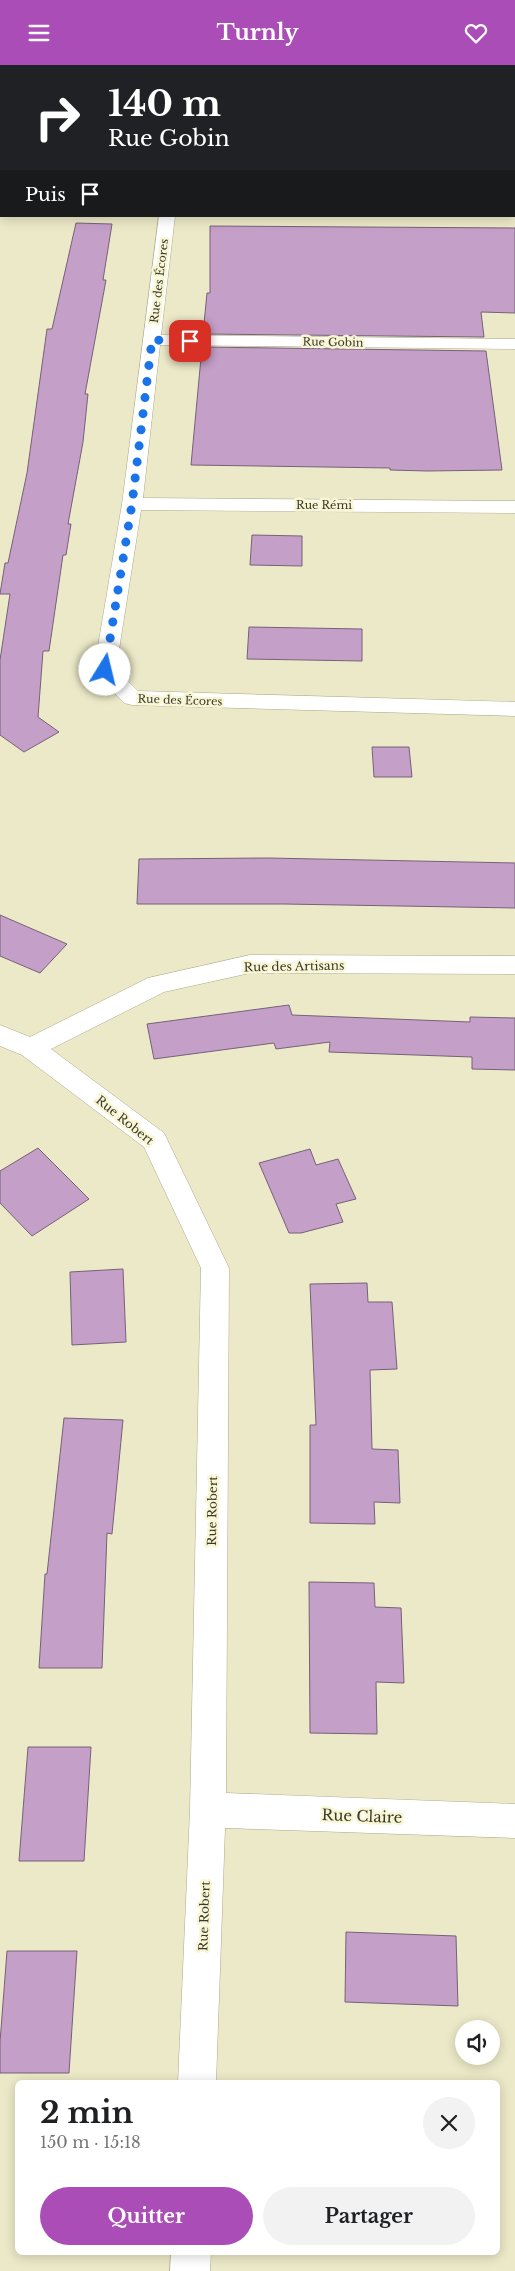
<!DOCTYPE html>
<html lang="fr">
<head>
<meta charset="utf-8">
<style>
	:root { --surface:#fff; --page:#f2f2f2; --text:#202124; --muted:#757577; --accent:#ab4db7 }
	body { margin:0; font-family:"Libre Baskerville",serif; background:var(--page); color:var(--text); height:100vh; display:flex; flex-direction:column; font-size:19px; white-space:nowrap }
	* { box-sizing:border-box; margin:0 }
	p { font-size:16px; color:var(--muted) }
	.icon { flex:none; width:28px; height:28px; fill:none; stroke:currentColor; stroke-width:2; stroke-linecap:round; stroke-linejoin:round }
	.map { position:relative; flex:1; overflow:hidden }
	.drawer { position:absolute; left:15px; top:2015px; width:485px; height:175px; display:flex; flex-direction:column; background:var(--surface); border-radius:8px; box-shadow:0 2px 12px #0003 }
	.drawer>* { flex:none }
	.banner { position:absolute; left:0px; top:0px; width:515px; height:152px; box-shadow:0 2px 12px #0003; background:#202124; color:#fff; overflow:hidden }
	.controls { position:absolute; left:455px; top:1955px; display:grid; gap:10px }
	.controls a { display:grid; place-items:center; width:45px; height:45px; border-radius:50%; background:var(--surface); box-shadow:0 2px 12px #0003; font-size:25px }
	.pin { position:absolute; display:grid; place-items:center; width:42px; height:42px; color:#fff; margin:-21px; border-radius:10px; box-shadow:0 2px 8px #0006 }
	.me { position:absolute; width:55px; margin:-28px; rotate:9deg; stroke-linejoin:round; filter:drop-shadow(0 0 4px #0008) }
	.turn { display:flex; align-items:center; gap:18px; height:105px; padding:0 25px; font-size:22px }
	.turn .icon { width:65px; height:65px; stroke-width:2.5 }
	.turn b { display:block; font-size:35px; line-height:42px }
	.then { display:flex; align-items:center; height:48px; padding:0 25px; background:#0003; gap:10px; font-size:19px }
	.round { display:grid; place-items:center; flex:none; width:52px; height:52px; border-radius:26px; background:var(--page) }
	.head { display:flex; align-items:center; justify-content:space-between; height:85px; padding:0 25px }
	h1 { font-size:30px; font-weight:700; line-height:38px }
	.action { display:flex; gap:10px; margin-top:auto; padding:10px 25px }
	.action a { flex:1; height:58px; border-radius:30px; background:var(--accent); color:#fff; font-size:20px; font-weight:700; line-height:58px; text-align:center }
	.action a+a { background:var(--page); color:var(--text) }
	header { display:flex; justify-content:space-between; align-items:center; height:65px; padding:0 25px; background:var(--accent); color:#fff; font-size:22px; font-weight:700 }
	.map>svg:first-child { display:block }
	.building { fill:#c49fc8; stroke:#766178 }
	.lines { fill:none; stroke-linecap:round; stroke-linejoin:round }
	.minor-casing { stroke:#adaa8a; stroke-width:1 }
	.minor { fill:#fff; fill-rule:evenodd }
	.route { stroke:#1a73e8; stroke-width:9; stroke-dasharray:0 16.2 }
	.labels { text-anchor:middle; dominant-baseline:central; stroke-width:5; stroke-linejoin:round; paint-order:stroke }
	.far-street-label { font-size:11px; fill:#3a392c; stroke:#f9f6d5 }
	.street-label { font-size:12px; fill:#3a392c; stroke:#f9f6d5 }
	.near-street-label { font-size:15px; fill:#3a392c; stroke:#f9f6d5 }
</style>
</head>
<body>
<header><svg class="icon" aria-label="menu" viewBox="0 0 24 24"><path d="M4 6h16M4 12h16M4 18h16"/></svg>Turnly<svg class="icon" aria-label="heart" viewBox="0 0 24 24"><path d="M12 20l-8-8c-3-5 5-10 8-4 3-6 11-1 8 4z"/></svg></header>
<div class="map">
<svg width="515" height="2206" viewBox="0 0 515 2206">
	<rect width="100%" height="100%" fill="#ece9c8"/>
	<!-- building -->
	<g class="building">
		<path d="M76 158 112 159 103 215H106L85 329H88L83 377 68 459H71L66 490H63L49 586H43L38 652 59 667 24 687 0 670V595L10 529H0L5 498H8L27 408 47 264H52Z"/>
		<path d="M210 161 515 163V248L481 247 484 272 203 269 207 228H210Z"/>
		<path d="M202 282 486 286 502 405 427 406 390 405V403L191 400Z"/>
		<path d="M252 470 302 471V501L250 500Z"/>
		<path d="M249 562 362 564V596L247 594Z"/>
		<path d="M372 682H409L412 712H374Z"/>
		<path d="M268 793 515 798V843L284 839H137L139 794Z"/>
		<path d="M0 850 67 879 40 908 0 891Z"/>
		<path d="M289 940 292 950 470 957V952L515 953V1005L472 1004V992L329 987 330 977 276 984 274 978 154 994 147 959Z"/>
		<path d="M38 1083 89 1134 32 1171 0 1138V1106Z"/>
		<path d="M310 1084 316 1100 338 1094 356 1134 336 1139 343 1157 301 1168H289L259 1098Z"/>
		<path d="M123 1204 126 1277 72 1280 70 1207Z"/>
		<path d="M367 1218 368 1237H392L397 1304 370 1305 372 1384 398 1385 400 1438 374 1437 375 1459 310 1458V1360H316L310 1219Z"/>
		<path d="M64 1353 123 1355 112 1469 107 1468 102 1603H39L45 1509H47Z"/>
		<path d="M309 1517 374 1518 375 1542 401 1543 404 1618 376 1617 377 1669 310 1668Z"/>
		<path d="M28 1682H91L84 1796H19Z"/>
		<path d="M346 1867 456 1871 458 1941 345 1937Z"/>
		<path d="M7 1886H77L69 2008H0V1977Z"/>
	</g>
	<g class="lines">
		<!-- minor casing -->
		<g class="minor-casing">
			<g id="minor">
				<rect x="176" y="0" width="14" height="1"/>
				<rect x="413" y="0" width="14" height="1"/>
				<rect x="0" y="129" width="1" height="10"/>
				<rect x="514" y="134" width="1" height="10"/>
				<path d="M159 151H175L161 270 515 274V284L160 280 143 433 515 436V448L141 445 116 604 138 626 515 637V651L132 640 124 638 97 610 94 605 122 439Z"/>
				<path d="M250 890 515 891V909L250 908 164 927 51 984 164 1068 229 1203 226 1728 515 1739V1773L225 1763 216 2018H178L190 1745 201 1203 144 1082 22 990 0 981V960L30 972 148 913Z"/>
				<path d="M171 2188H211L210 2206H170Z"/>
			</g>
		</g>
		<!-- minor -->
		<use href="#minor" class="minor"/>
	</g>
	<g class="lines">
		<!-- route -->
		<path class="route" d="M105 605 132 439 152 275 190 276"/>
	</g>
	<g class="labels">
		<!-- far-street labels -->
		<g class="far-street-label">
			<text transform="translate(159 216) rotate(-83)">Rue des Écores</text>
			<text transform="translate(333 277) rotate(1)">Rue Gobin</text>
			<text x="324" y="440">Rue Rémi</text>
			<text transform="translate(180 635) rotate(2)">Rue des Écores</text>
		</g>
		<!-- street labels -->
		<g class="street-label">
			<text transform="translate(294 901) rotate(-1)">Rue des Artisans</text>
			<text transform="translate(125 1055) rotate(39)">Rue Robert</text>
			<text transform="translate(212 1446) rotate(-89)">Rue Robert</text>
			<text transform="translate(204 1851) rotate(-88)">Rue Robert</text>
		</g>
		<!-- near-street labels -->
		<g class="near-street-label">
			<text transform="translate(362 1751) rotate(2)">Rue Claire</text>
		</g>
	</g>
</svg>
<div class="controls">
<a><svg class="icon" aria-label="sound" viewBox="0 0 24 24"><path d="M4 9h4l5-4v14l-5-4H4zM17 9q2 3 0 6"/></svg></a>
</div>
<div class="pin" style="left:190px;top:276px;background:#d93025"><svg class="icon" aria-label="arrive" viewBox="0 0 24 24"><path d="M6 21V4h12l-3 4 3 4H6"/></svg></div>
<svg class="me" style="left:105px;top:605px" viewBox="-20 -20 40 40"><circle r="19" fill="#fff"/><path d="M0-13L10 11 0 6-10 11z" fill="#1a73e8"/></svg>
<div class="banner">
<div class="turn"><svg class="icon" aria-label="right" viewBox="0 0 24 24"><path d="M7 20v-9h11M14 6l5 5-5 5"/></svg><div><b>140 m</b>Rue Gobin</div></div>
<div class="then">Puis<svg class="icon" aria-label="arrive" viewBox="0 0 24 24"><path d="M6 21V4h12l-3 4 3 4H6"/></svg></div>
</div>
<section class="drawer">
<div class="head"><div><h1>2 min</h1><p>150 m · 15:18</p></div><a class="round"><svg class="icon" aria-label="close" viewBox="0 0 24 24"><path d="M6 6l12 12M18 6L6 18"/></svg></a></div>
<div class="action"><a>Quitter</a><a>Partager</a></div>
</section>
</div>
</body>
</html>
